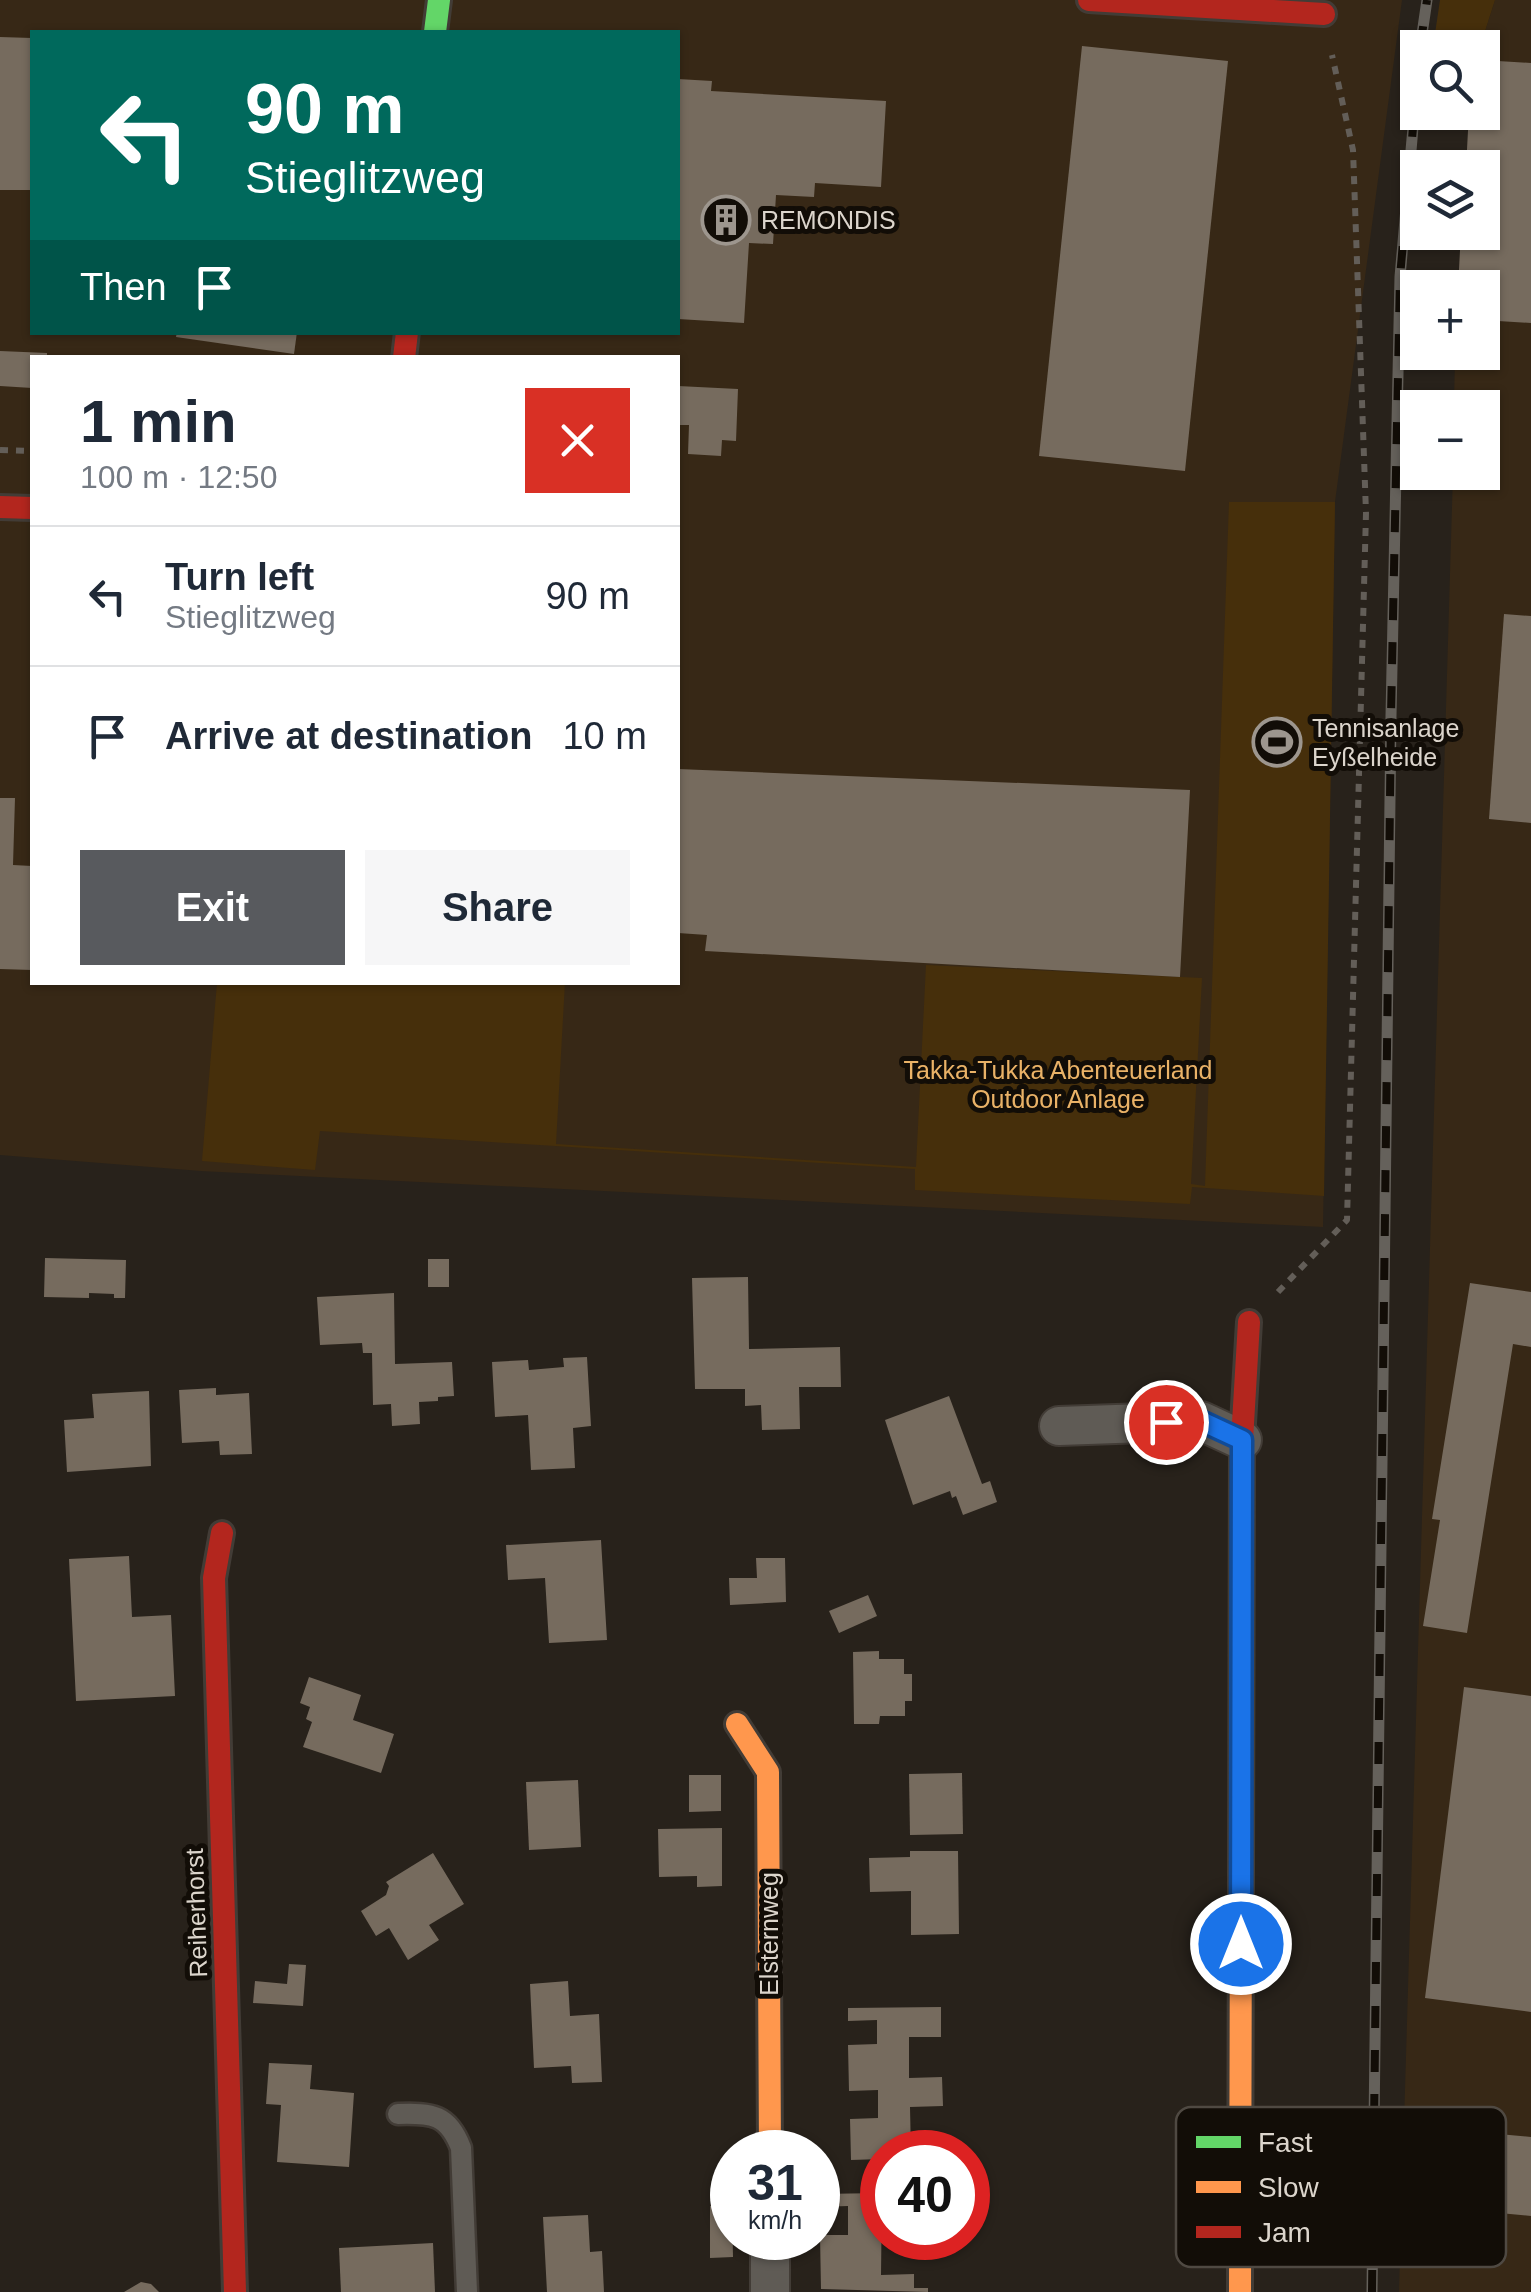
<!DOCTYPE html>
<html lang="en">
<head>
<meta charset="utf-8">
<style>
	:root { --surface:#fff; --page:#f6f6f7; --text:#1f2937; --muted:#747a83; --line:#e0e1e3; --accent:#585a5e }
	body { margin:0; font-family:Helvetica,sans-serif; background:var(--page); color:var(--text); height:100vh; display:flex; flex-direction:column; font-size:38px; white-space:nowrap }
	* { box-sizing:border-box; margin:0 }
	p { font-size:32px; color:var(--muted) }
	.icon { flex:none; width:55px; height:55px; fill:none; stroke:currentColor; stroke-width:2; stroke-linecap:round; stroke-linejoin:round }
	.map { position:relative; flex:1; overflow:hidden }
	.panel { position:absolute; left:30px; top:355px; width:650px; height:630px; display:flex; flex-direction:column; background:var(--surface); border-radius:0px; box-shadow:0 2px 8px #0004 }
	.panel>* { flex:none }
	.banner { position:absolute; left:30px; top:30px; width:650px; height:305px; border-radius:0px; box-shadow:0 2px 8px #0004; background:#00695c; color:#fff; overflow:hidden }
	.controls { position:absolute; left:1400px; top:30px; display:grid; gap:20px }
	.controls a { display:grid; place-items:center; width:100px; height:100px; border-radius:0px; background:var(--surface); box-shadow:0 2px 8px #0004; font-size:50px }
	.speed { position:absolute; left:710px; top:2130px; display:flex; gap:20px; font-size:50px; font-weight:700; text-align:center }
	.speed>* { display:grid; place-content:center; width:130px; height:130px; border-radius:50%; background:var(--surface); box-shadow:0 2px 8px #0004; line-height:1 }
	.speed small { font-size:25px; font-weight:400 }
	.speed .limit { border:15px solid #d22; background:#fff; color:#111 }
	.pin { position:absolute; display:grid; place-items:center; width:85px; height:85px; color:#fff; margin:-42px; border:5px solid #fff; border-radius:50%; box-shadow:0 2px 10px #0007 }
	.me { position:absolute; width:110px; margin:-55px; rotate:0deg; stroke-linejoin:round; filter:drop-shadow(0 0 8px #0008) }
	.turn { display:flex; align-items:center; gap:35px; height:210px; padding:0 50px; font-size:45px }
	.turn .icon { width:130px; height:130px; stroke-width:2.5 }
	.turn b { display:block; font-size:70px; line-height:85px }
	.then { display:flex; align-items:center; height:95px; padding:0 50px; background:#0003; gap:20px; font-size:38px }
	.round { display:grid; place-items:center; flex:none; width:105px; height:105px; border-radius:0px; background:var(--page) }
	.summary { display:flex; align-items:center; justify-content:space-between; height:170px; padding:0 50px }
	h1 { font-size:60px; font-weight:700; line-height:75px }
	.button { display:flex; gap:20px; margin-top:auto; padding:20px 50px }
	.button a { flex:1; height:115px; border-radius:0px; background:var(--accent); color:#fff; font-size:40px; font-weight:700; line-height:115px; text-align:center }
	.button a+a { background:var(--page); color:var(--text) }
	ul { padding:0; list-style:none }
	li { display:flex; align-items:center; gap:30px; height:140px; padding:0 50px; border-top:2px solid var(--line) }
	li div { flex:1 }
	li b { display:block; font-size:38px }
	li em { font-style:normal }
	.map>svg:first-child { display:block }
	.built { fill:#372816; fill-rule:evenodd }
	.green { fill:#462f0b }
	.building { fill:#766b5e }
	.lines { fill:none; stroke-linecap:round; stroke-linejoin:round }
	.lane-casing { stroke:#423c36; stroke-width:25 }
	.street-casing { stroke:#423c36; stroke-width:42 }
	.fast-casing { stroke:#423c36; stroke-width:28 }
	.slow-casing { stroke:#423c36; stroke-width:28 }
	.jam-casing { stroke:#423c36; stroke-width:28 }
	.path { stroke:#635e58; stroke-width:6; stroke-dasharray:8 8; stroke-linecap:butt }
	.lane { stroke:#5f5b55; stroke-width:20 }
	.street { stroke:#5f5b55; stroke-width:38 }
	.fast { stroke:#63d668; stroke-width:22 }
	.slow { stroke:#ff974d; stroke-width:22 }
	.jam { stroke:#b3261e; stroke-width:22 }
	.rail-casing { stroke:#65615b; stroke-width:11 }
	.rail { stroke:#120d07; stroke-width:8; stroke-dasharray:22; stroke-linecap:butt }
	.route-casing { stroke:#114b97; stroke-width:25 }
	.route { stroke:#1a73e8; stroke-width:18 }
	.labels { text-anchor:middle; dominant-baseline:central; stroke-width:10; stroke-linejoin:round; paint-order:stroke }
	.poi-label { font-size:25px; fill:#dcd5cc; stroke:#120d07; text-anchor:start }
	.park-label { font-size:25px; fill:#eab267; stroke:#120d07 }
	.street-label { font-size:25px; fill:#dcd5cc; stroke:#120d07 }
	.key { fill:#120d07; stroke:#4f4942; stroke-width:2.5 }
	.key-label { font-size:28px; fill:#dcd5cc }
</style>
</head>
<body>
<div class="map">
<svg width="1531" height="2292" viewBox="0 0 1531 2292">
	<rect width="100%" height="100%" fill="#28221b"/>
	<!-- built -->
	<g class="built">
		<path d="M0 0H1402L1335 502 1323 1227 201 1171 0 1155ZM32 32H678V332H32ZM32 358H678V982H32Z"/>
		<path d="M1495 0H1531V2292H1399L1453 473 1482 472V408L1454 407 1455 353 1482 352V288L1458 287 1463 233 1482 232 1480 47Z"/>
	</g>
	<!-- green -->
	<g class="green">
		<path d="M1440 0H1495L1480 47H1433Z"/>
		<path d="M1229 502H1335L1324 1196 1192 1187 1190 1204 915 1190V1169L320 1131 315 1170 202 1161 217 983 565 982 556 1144 916 1167 926 965 1202 978 1191 1184 1205 1186Z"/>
	</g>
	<!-- building -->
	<g class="building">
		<path d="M0 37 32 38V190H0Z"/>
		<path d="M1082 46 1228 61 1185 471 1039 456Z"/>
		<path d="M1482 60 1531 63V323L1482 320V288H1458L1461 232H1482V168H1466L1469 112H1482Z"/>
		<path d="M678 79 712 81 711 91 886 101 881 187 815 183 814 197 776 195 773 244 749 243 744 323 678 319Z"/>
		<path d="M177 332H297L294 354 176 337Z"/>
		<path d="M0 351 47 353V358H32V388L0 386Z"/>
		<path d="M678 386 738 389 736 441 722 440 721 456 688 454 689 425H678Z"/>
		<path d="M1504 614 1531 616V823L1489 819Z"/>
		<path d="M678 769 1190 790 1180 977 705 951 707 935 678 933Z"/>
		<path d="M0 798H15L13 865 32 866V970L0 969Z"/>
		<path d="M45 1258 126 1260 125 1298H114V1294L89 1293V1298L44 1297Z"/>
		<rect x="428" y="1259" width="21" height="28"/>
		<path d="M748 1277 749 1349 840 1347 841 1387H799L800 1429 762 1430 761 1405 745 1406V1389H695L692 1278Z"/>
		<path d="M1470 1283 1531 1292V1347L1513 1344 1467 1633 1423 1626 1440 1520 1432 1519Z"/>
		<path d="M394 1293 395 1364 452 1362 454 1396 438 1397V1401L419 1402 420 1424 392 1426 391 1404 373 1405 372 1353H363L362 1343 320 1345 317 1297Z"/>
		<path d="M587 1357 591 1426 573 1428 575 1468 531 1470 528 1415 495 1417 492 1362 528 1360 529 1370 564 1367 563 1358Z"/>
		<path d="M216 1388V1395L249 1393 252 1454 220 1455 219 1441 182 1443 179 1390Z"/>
		<path d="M149 1391 151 1466 67 1472 64 1420 94 1418 92 1394Z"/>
		<path d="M949 1396 982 1484 990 1481 997 1502 963 1515 956 1496 952 1498 950 1491 913 1505 885 1420Z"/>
		<path d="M601 1540 607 1640 549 1643 545 1578 508 1580 506 1545Z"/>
		<path d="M129 1556 132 1617 171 1615 175 1696 76 1701 69 1559Z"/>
		<path d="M756 1558H785L786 1602 730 1605 729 1578H757Z"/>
		<path d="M868 1595 877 1616 839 1633 829 1611Z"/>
		<path d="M879 1651V1659H904V1674H912V1701H905V1716H880L879 1724H854L853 1652Z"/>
		<path d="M309 1677 361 1695 353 1720 394 1734 381 1773 303 1747 312 1722 306 1719 310 1707 300 1703Z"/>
		<path d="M1464 1687 1531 1696V2012L1425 1998Z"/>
		<path d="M962 1773 963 1834 910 1835 909 1774Z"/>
		<path d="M689 1775H721V1811L689 1812Z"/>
		<path d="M578 1780 581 1847 529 1850 526 1782Z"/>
		<path d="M722 1828V1886L697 1887V1876L659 1877 658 1829Z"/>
		<path d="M910 1851H958L959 1934 911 1935V1891L870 1892 869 1858 910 1857Z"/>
		<path d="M433 1853 464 1904 429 1925 439 1940 408 1960 389 1928 376 1936 361 1911 386 1895 389 1886 386 1882Z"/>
		<path d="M289 1964 306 1965 303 2006 253 2003 255 1981 287 1984Z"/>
		<path d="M568 1981 570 2016 599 2014 602 2082 572 2083 571 2066 534 2068 530 1984Z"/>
		<path d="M941 2007V2037H909V2078L942 2077 943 2106 910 2107 911 2152H882V2159L851 2160 850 2119 878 2118V2090L849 2091 848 2045 877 2044V2020L848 2021V2008Z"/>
		<path d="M269 2063 312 2065 310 2089 354 2093 349 2167 277 2162 281 2105 266 2104Z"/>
		<path d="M1433 2128 1531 2137V2216L1425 2206Z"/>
		<path d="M882 2193 881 2275 914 2274V2288H928V2292L821 2289 820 2235H848V2206L820 2207 819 2194Z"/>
		<path d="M710 2206H732L733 2257 710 2258Z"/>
		<path d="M588 2215 590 2252 602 2251 604 2292H547L543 2217Z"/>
		<path d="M433 2243 435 2292H341L339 2248Z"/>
		<path d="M141 2282 151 2284 159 2292H124Z"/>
	</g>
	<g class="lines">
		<!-- lane casing -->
		<g class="lane-casing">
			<path id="lane" d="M398 2114C432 2113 448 2114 461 2148L467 2292"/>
		</g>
		<!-- street casing -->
		<g class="street-casing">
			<g id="street">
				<path d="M1059 1426 1201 1421 1242 1440"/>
				<path d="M770 2238V2292"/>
			</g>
		</g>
		<!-- fast casing -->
		<g class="fast-casing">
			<path id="fast" d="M435 32 439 0"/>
		</g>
		<!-- slow casing -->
		<g class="slow-casing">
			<g id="slow">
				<path d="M737 1724 768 1772 770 2152"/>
				<path d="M1240 2292 1241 1876"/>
			</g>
		</g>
		<!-- jam casing -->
		<g class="jam-casing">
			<g id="jam">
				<path d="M1089 0 1324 14"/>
				<path d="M404 358 407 332"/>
				<path d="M0 507 32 508"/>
				<path d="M222 1533 214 1578 235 2292"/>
				<path d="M1241 1876 1242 1440 1249 1322"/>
			</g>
		</g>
		<!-- path -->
		<g class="path">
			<path d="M0 450 32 451"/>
			<path d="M1278 1292 1347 1220 1366 513 1353 150 1332 55"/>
		</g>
		<!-- lane -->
		<use href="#lane" class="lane"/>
		<!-- street -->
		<use href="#street" class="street"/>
		<!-- fast -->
		<use href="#fast" class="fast"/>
		<!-- slow -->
		<use href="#slow" class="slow"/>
		<!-- jam -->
		<use href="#jam" class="jam"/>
		<!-- rail casing -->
		<g class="rail-casing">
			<g id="rail">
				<path d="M1420 48 1427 0"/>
				<path d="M1372 2292 1391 716 1400 277 1418 70"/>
			</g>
		</g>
		<!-- rail -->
		<use href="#rail" class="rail"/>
	</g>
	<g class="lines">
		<!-- route casing -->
		<g class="route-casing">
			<path id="route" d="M1166 1422 1201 1421 1242 1440 1241 1944"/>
		</g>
		<!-- route -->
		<use href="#route" class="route"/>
	</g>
	<!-- icons -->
	<defs>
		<g id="building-ring" transform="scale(2.5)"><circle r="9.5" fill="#120d07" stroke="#9d968e" stroke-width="1.5"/><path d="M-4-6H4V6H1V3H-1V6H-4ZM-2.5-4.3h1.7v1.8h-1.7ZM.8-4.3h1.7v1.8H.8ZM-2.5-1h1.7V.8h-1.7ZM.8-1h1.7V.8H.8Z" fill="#9d968e"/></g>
		<g id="stadium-ring" transform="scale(2.5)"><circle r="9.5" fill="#120d07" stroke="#9d968e" stroke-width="1.5"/><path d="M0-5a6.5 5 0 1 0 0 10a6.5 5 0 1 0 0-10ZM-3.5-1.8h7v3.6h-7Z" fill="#9d968e"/></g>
	</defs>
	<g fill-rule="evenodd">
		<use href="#building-ring" x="726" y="220"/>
		<use href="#stadium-ring" x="1277" y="742"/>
	</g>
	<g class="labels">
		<!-- poi labels -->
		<g class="poi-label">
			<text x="761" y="220">REMONDIS</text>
			<text x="1312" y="728">Tennisanlage<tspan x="1312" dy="29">Eyßelheide</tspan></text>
		</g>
		<!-- park labels -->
		<g class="park-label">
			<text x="1058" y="1070">Takka-Tukka Abenteuerland<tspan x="1058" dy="29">Outdoor Anlage</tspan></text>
		</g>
		<!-- street labels -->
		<g class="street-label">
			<text transform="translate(196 1913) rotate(-92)">Reiherhorst</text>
			<text transform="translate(769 1934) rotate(-90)">Elsternweg</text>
		</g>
	</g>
	<!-- legend -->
	<rect x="1176" y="2107" width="330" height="160" rx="15" class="key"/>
	<rect x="1196" y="2136" width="45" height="12" fill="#63d668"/>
	<rect x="1196" y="2181" width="45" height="12" fill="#ff974d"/>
	<rect x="1196" y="2226" width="45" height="12" fill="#b3261e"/>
	<g class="key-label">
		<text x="1258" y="2152">Fast</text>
		<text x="1258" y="2197">Slow</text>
		<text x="1258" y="2242">Jam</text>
	</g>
</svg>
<div class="controls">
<a><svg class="icon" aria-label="search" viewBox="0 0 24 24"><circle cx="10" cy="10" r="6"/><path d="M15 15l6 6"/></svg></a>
<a><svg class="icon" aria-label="layers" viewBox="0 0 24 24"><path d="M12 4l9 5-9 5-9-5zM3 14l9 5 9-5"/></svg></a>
<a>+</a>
<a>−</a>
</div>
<div class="speed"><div>31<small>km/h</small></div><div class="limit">40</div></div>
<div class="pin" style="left:1166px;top:1422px;background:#d93025"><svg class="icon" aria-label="arrive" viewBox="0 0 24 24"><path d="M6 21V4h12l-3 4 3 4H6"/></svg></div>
<svg class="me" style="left:1241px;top:1944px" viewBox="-20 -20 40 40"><circle r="17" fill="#1a73e8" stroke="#fff" stroke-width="3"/><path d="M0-11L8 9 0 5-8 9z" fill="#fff"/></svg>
<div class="banner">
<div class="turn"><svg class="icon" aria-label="left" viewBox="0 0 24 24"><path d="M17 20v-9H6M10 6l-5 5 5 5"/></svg><div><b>90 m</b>Stieglitzweg</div></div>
<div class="then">Then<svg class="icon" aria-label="arrive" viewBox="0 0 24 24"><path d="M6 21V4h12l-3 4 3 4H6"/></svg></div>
</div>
<section class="panel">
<div class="summary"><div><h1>1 min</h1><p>100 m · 12:50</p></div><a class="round" style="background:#d93025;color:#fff"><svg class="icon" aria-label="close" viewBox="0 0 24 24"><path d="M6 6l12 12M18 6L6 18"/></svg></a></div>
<ul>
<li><svg class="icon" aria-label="left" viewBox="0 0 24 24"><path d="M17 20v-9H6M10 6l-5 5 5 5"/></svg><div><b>Turn left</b><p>Stieglitzweg</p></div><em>90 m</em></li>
<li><svg class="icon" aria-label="arrive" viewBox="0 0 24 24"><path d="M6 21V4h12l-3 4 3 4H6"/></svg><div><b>Arrive at destination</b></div><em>10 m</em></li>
</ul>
<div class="button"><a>Exit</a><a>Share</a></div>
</section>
</div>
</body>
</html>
